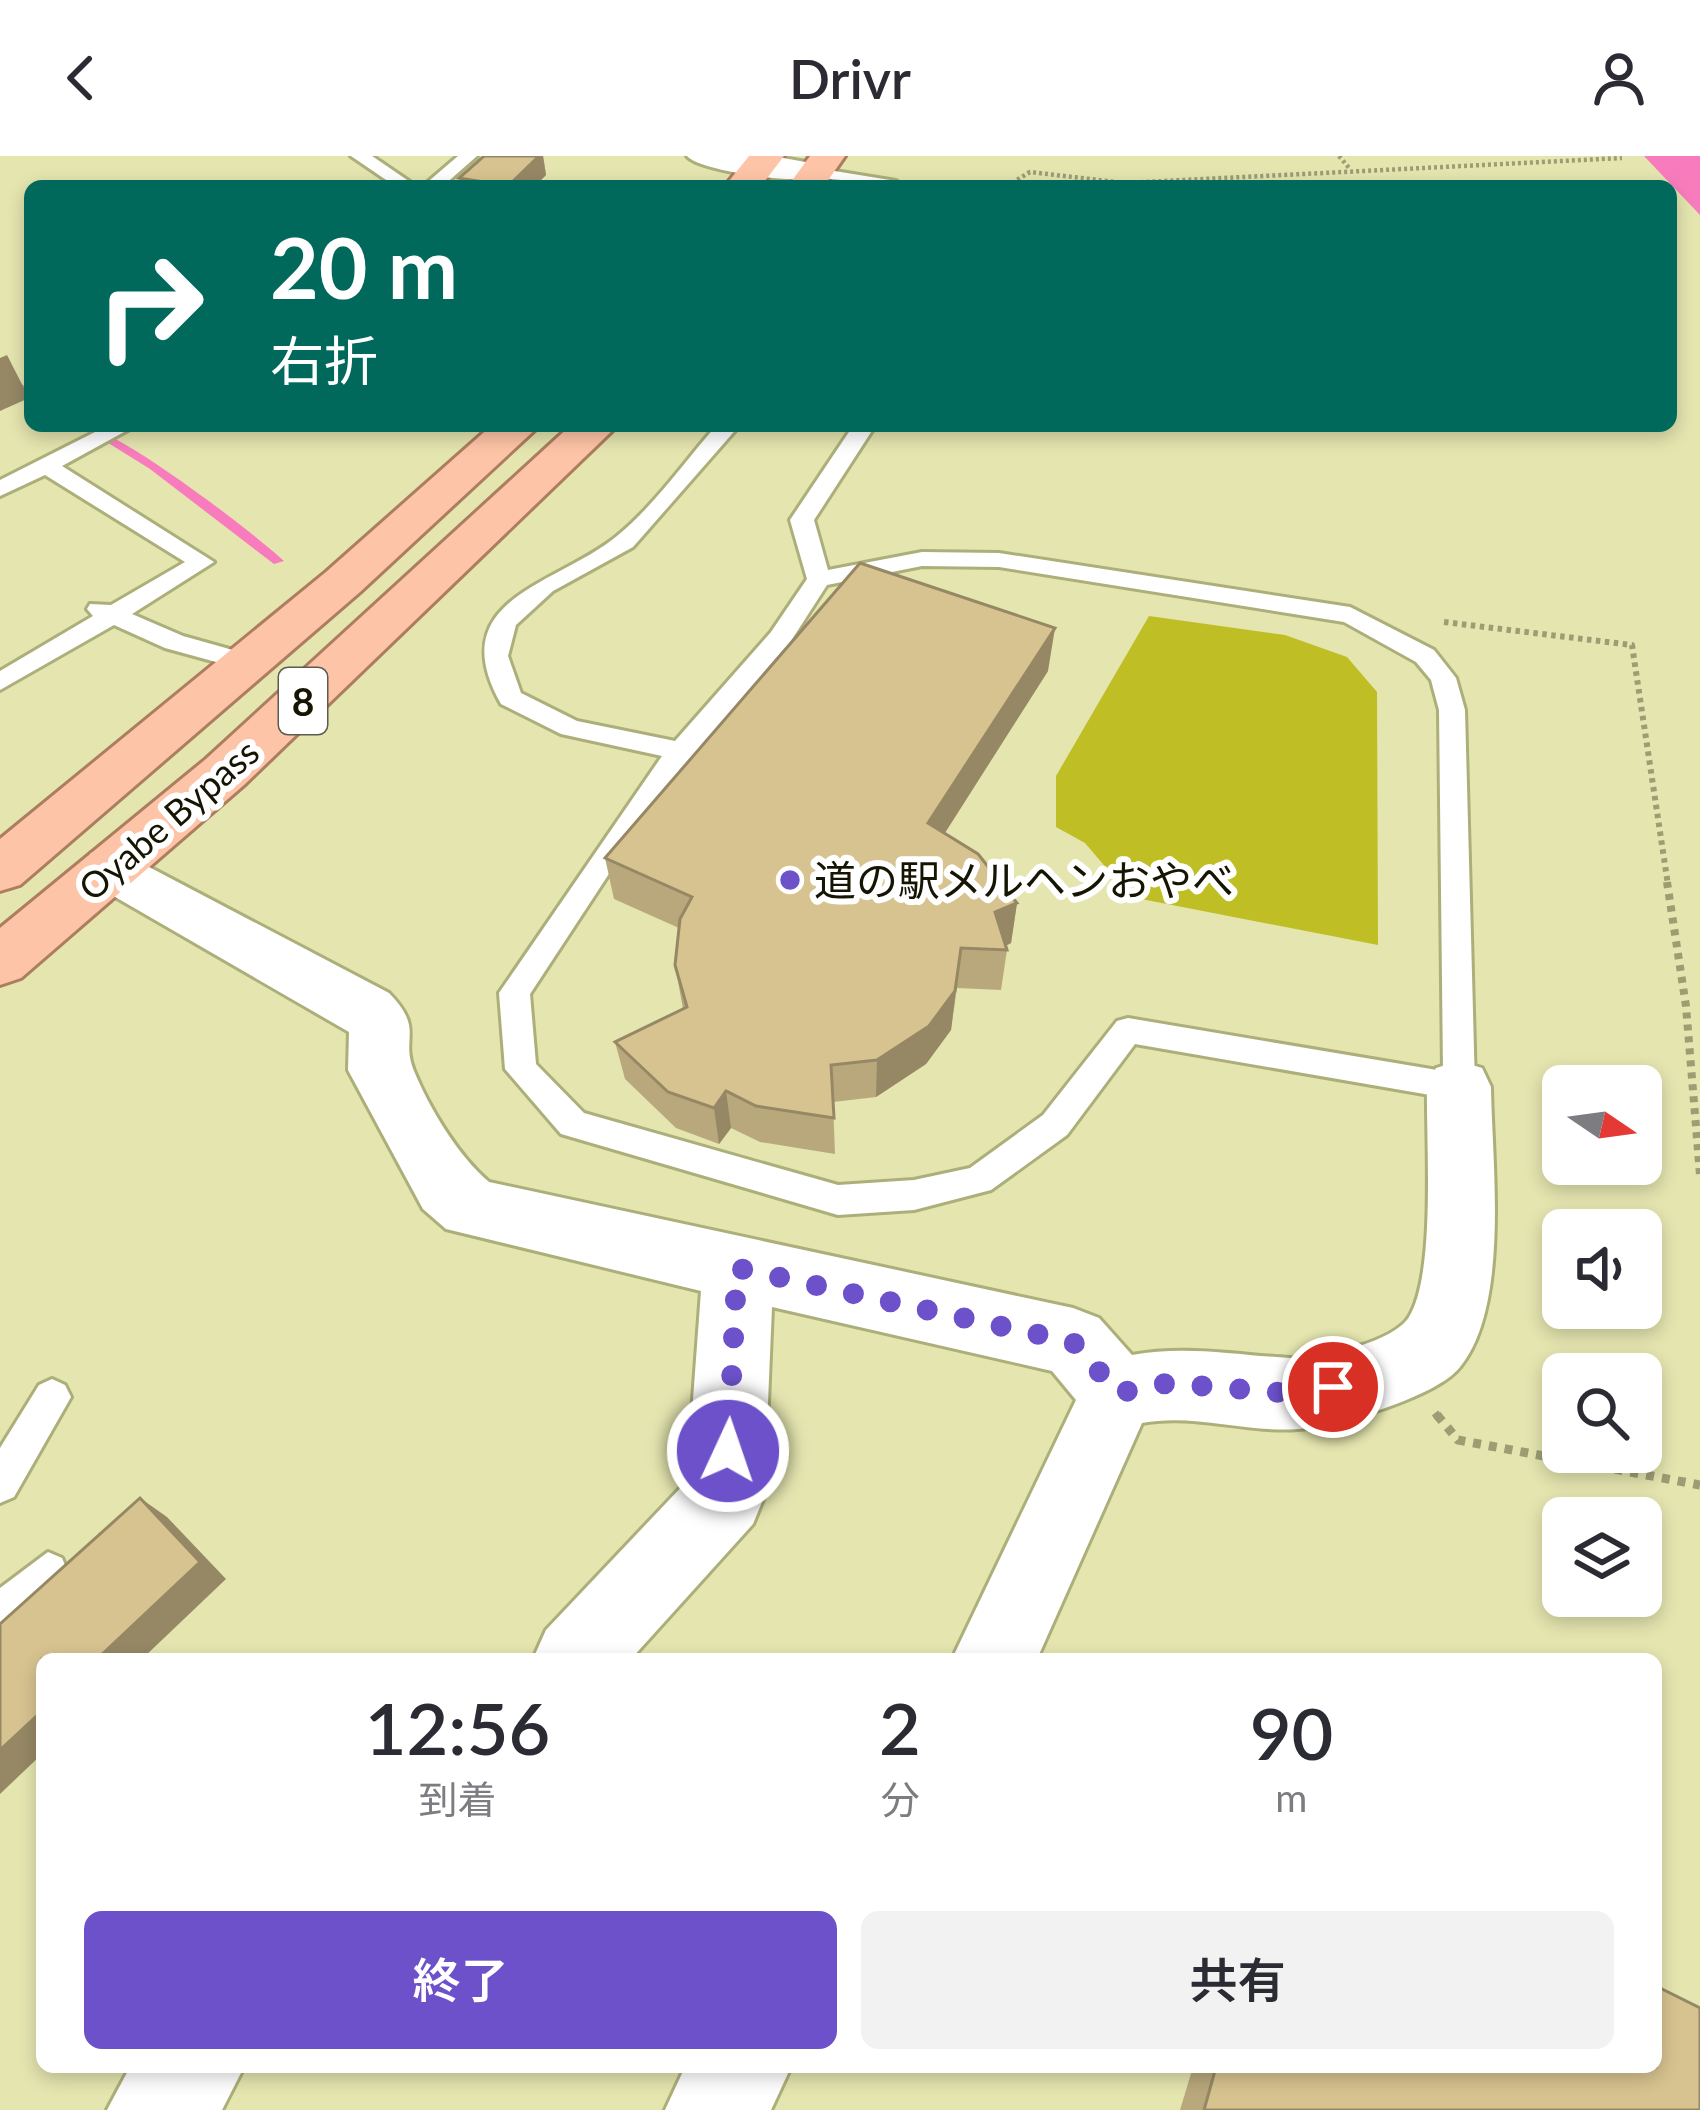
<!DOCTYPE html>
<html lang="ja">
<head>
<meta charset="utf-8">
<style>
	:root { --surface:#fff; --page:#f2f2f3; --text:#2b2b33; --muted:#7c7c81; --accent:#6c51cb }
	body { margin:0; font-family:Lato,"Noto Sans JP",sans-serif; background:var(--page); color:var(--text); height:100vh; display:flex; flex-direction:column; font-size:45px; white-space:nowrap }
	* { box-sizing:border-box; margin:0 }
	p { font-size:39px; color:var(--muted) }
	.icon { flex:none; width:66px; height:66px; fill:none; stroke:currentColor; stroke-width:2; stroke-linecap:round; stroke-linejoin:round }
	.map { position:relative; flex:1; overflow:hidden }
	.side { position:absolute; left:36px; top:1497px; width:1626px; height:420px; display:flex; flex-direction:column; background:var(--surface); border-radius:18px; box-shadow:0 6px 18px #0003 }
	.side>* { flex:none }
	.banner { position:absolute; left:24px; top:24px; width:1653px; height:252px; border-radius:18px; box-shadow:0 6px 18px #0003; background:#00695c; color:#fff; overflow:hidden }
	.needle { width:78px; rotate:103deg }
	.controls { position:absolute; left:1542px; top:909px; display:grid; gap:24px }
	.controls a { display:grid; place-items:center; width:120px; height:120px; border-radius:18px; background:var(--surface); box-shadow:0 6px 18px #0003; font-size:60px }
	.pin { position:absolute; display:grid; place-items:center; width:102px; height:102px; color:#fff; margin:-51px; border:6px solid #fff; border-radius:50%; box-shadow:0 3px 12px #0007 }
	.me { position:absolute; width:132px; margin:-66px; rotate:3deg; stroke-linejoin:round; filter:drop-shadow(0 0 9px #0008) }
	.turn { display:flex; align-items:center; gap:42px; height:252px; padding:0 48px; font-size:54px }
	.turn .icon { width:156px; height:156px; stroke-width:2.5 }
	.turn b { display:block; font-size:84px; line-height:102px }
	.eta { display:flex; justify-content:space-evenly; align-items:center; height:204px; text-align:center }
	.eta b { font-size:72px; font-weight:600; line-height:84px }
	.primary-button { display:flex; gap:24px; margin-top:auto; padding:24px 48px }
	.primary-button a { flex:1; height:138px; border-radius:18px; background:var(--accent); color:#fff; font-size:48px; font-weight:600; line-height:138px; text-align:center }
	.primary-button a+a { background:var(--page); color:var(--text) }
	header { display:flex; justify-content:space-between; align-items:center; height:156px; padding:0 48px; background:var(--surface); font-size:54px; font-weight:600 }
	.map>svg:first-child { display:block }
	.green { fill:#bfbe25 }
	.water { fill:#f87cbd }
	.lines { fill:none; stroke-linecap:round; stroke-linejoin:round }
	.stream { fill:#f87cbd; fill-rule:evenodd }
	.service-casing { stroke:#adaf7a; stroke-width:6 }
	.minor-casing { stroke:#adaf7a; stroke-width:6 }
	.tertiary-casing { stroke:#adaf7a; stroke-width:6 }
	.trunk-casing { stroke:#ac7e5f; stroke-width:6 }
	.path-far3 { stroke:#9d9d74; stroke-width:4.5; stroke-dasharray:3 3; stroke-linecap:butt }
	.path-far2 { stroke:#9d9d74; stroke-width:6; stroke-dasharray:4.5 4.5; stroke-linecap:butt }
	.path-far1 { stroke:#9d9d74; stroke-width:8; stroke-dasharray:6 6; stroke-linecap:butt }
	.path { stroke:#9d9d74; stroke-width:9; stroke-dasharray:8 8; stroke-linecap:butt }
	.service { fill:#fff; fill-rule:evenodd }
	.minor { fill:#fff; fill-rule:evenodd }
	.tertiary { fill:#fff; fill-rule:evenodd }
	.trunk { fill:#fec4a7; fill-rule:evenodd }
	.wall { fill:#b9a87c }
	.shaded-wall { fill:#968865 }
	.building { fill:#d7c390; stroke:#968865; stroke-width:3 }
	.route { stroke:#6c51cb; stroke-width:21; stroke-dasharray:0 37.8 }
	.poi-dot { fill:#6c51cb; stroke:#fff; stroke-width:4.5 }
	.labels { text-anchor:middle; dominant-baseline:central; stroke-width:12; stroke-linejoin:round; paint-order:stroke }
	.far-street-label { font-size:36px; fill:#161503; stroke:#fff }
	.shield { fill:#fff; stroke:#5c5b4f; stroke-width:3 }
	.shield-label { font-size:39px; font-weight:bold; fill:#161503 }
	.poi-label { font-size:42px; fill:#161503; stroke:#fff; text-anchor:start }
</style>
</head>
<body>
<header><svg class="icon" aria-label="back" viewBox="0 0 24 24"><path d="M15 5l-7 7 7 7"/></svg>Drivr<svg class="icon" aria-label="person" viewBox="0 0 24 24"><circle cx="12" cy="8" r="4"/><path d="M4 21q1-7 8-7t8 7"/></svg></header>
<div class="map">
<svg width="1700" height="1954" viewBox="0 0 1700 1954">
	<rect width="100%" height="100%" fill="#e4e5af"/>
	<!-- green -->
	<path class="green" d="M1149 460 1285 479 1347 501 1377 536 1378 789 1131 741 1085 687 1056 671V620Z"/>
	<!-- water -->
	<path class="water" d="M1644 0H1700V59Z"/>
	<g class="lines">
		<!-- stream -->
		<g class="stream">
			<path d="M0 216 30 233V240L0 223Z"/>
			<path d="M81 270C115 270 254 377 284 405L274 408 150 313Z"/>
		</g>
		<!-- service casing -->
		<g class="service-casing">
			<g id="service">
				<path d="M351 0H372L416 30H395Z"/>
				<path d="M458 0H477L443 30H423Z"/>
				<path d="M816 12 896 25 905 30 810 21 807 17Z"/>
				<path d="M107 270H135L62 310 214 406 132 458 183 480 258 501V513L249 515 165 492 114 469 0 534V515L93 460 87 453 90 448 111 449 185 406 45 319 0 340V324Z"/>
				<path d="M716 270H739L633 391 553 435 516 469 508 500 521 537 577 565 675 585 771 476 807 423 790 364 853 270H875L814 364 828 414 922 396 999 397 1350 451 1434 494 1456 522 1465 554 1475 931 1470 940 1459 944 1135 888 1067 979 991 1034 914 1054 838 1059 561 978 505 913 499 837 662 600 561 578 501 548C441 442 558 429 617 380 654 350 685 305 716 270ZM922 410 999 411 1344 466 1416 506 1431 524 1439 554 1443 915 1128 862 1117 865 1043 959 970 1012 914 1024 838 1029 584 957 536 908 530 838 666 631 789 488 827 429Z"/>
				<path d="M52 1223 65 1229 71 1241 14 1341 0 1347V1292L39 1229Z"/>
				<path d="M48 1396 62 1402 68 1416C58 1441 25 1469 0 1479V1432Z"/>
			</g>
		</g>
		<!-- minor casing -->
		<g class="minor-casing">
			<g id="minor">
				<path d="M111 691 389 837C425 874 400 881 414 915 429 952 459 1001 489 1026L1073 1152 1099 1162 1132 1199C1185 1189 1236 1199 1290 1202 1318 1204 1394 1186 1409 1161 1436 1117 1426 987 1427 931L1436 912 1459 905 1482 912 1491 931C1492 1007 1510 1150 1460 1211 1437 1241 1336 1270 1298 1273 1246 1277 1194 1257 1142 1267L1037 1503H952L1076 1244 1052 1215 772 1151 764 1341 753 1368 631 1503H533L546 1474 687 1325 701 1135 446 1073 423 1053 348 914 349 876 91 727 82 712 91 697Z"/>
				<path d="M130 1911H244L222 1954H107Z"/>
				<path d="M685 1911H791L771 1954H665Z"/>
			</g>
		</g>
		<!-- tertiary casing -->
		<g class="tertiary-casing">
			<path id="tertiary" d="M687 0H772L828 10 833 17C821 33 700 16 687 0Z"/>
		</g>
		<!-- trunk casing -->
		<g class="trunk-casing">
			<g id="trunk">
				<path d="M749 0H784L761 30H725Z"/>
				<path d="M810 0H845L824 30H788Z"/>
				<path d="M491 270H539L360 436 20 729 0 735V683L326 416Z"/>
				<path d="M570 270H617L244 629 21 822 0 829V772L206 603Z"/>
			</g>
		</g>
		<!-- path-far3 -->
		<g class="path-far3">
			<path d="M1339 0 1350 13"/>
			<path d="M1007 30 1030 16 1124 27 1622 2"/>
		</g>
		<!-- path-far2 -->
		<path class="path-far2" d="M1444 466 1632 489 1668 729"/>
		<!-- path-far1 -->
		<g class="path-far1">
			<path d="M1667 726 1686 850 1700 1019"/>
			<path d="M1435 1257 1439 1262"/>
		</g>
		<!-- path -->
		<path class="path" d="M1437 1259 1458 1284 1700 1329"/>
		<!-- service -->
		<use href="#service" class="service"/>
		<!-- minor -->
		<use href="#minor" class="minor"/>
		<!-- tertiary -->
		<use href="#tertiary" class="tertiary"/>
		<!-- trunk -->
		<use href="#trunk" class="trunk"/>
	</g>
	<!-- wall -->
	<g class="wall">
		<path d="M484 0H543L546 19 535 30H461L459 22Z"/>
		<path d="M1048 515 945 677 1017 747 1011 787 1006 790 1007 794 1001 834 957 832 951 874 926 908 876 941 833 946 835 998 760 986 731 972 719 988 676 972 625 923 615 886 683 853 675 809 679 772 614 743 605 702Z"/>
		<path d="M1193 1911H1656L1700 1954H1180Z"/>
	</g>
	<!-- shaded-wall -->
	<g class="shaded-wall">
		<path d="M539 0H543L546 19 535 30H509Z"/>
		<path d="M7 199 29 242 0 255V202Z"/>
		<path d="M1055 472 1048 515 925 708 928 667Z"/>
		<path d="M1017 747 1011 787 996 794 995 756Z"/>
		<path d="M961 792 951 874 926 908 876 941 877 904Z"/>
		<path d="M726 935 731 972 719 988 714 952Z"/>
		<path d="M140 1342 167 1361 226 1423 142 1503H97Z"/>
		<path d="M42 1555V1598L0 1638V1594Z"/>
	</g>
	<!-- building -->
	<g class="building">
		<path d="M484 0H539L508 30 459 22Z"/>
		<path d="M860 407 1055 472 928 667 978 698 1017 747 995 756 1007 794 961 792 955 835 929 870 877 904 831 909 834 962 756 950 726 935 714 952 668 936 615 886 687 851 675 809 680 763 692 741 605 702Z"/>
		<path d="M140 1342 200 1406 97 1503H42V1555L0 1594V1468Z"/>
		<path d="M1656 1830 1700 1852V1954H1204L1216 1911H1656Z"/>
	</g>
	<g class="lines">
		<!-- route -->
		<path class="route" d="M728 1295 737 1112 1073 1186 1118 1237 1168 1227 1297 1238 1333 1231"/>
	</g>
	<!-- markers -->
	<circle class="poi-dot" cx="790" cy="724" r="12"/>
	<g class="labels">
		<!-- far-street labels -->
		<g class="far-street-label">
			<text transform="translate(168 663) rotate(-41)">Oyabe Bypass</text>
		</g>
		<!-- shield labels -->
		<rect class="shield" x="279" y="512" width="48" height="66" rx="9"/>
		<g class="shield-label">
			<text x="303" y="545">8</text>
		</g>
		<!-- poi labels -->
		<g class="poi-label">
			<text x="814" y="724">道の駅メルヘンおやべ</text>
		</g>
	</g>
</svg>
<div class="controls">
<a><svg class="needle" viewBox="-14 -14 28 28"><path d="M0-13l5 13h-10z" fill="#e53935"/><path d="M0 13l5-13h-10z" fill="#7c7c81"/></svg></a>
<a><svg class="icon" aria-label="sound" viewBox="0 0 24 24"><path d="M4 9h4l5-4v14l-5-4H4zM17 9q2 3 0 6"/></svg></a>
<a><svg class="icon" aria-label="search" viewBox="0 0 24 24"><circle cx="10" cy="10" r="6"/><path d="M15 15l6 6"/></svg></a>
<a><svg class="icon" aria-label="layers" viewBox="0 0 24 24"><path d="M12 4l9 5-9 5-9-5zM3 14l9 5 9-5"/></svg></a>
</div>
<div class="pin" style="left:1333px;top:1231px;background:#d93025"><svg class="icon" aria-label="arrive" viewBox="0 0 24 24"><path d="M6 21V4h12l-3 4 3 4H6"/></svg></div>
<svg class="me" style="left:728px;top:1295px" viewBox="-20 -20 40 40"><circle r="17" fill="#6c51cb" stroke="#fff" stroke-width="3"/><path d="M0-11L8 9 0 5-8 9z" fill="#fff"/></svg>
<div class="banner">
<div class="turn"><svg class="icon" aria-label="right" viewBox="0 0 24 24"><path d="M7 20v-9h11M14 6l5 5-5 5"/></svg><div><b>20 m</b>右折</div></div>
</div>
<section class="side">
<div class="eta">
<div><b>12:56</b><p>到着</p></div>
<div><b>2</b><p>分</p></div>
<div><b>90</b><p>m</p></div>
</div>
<div class="primary-button"><a>終了</a><a>共有</a></div>
</section>
</div>
</body>
</html>
